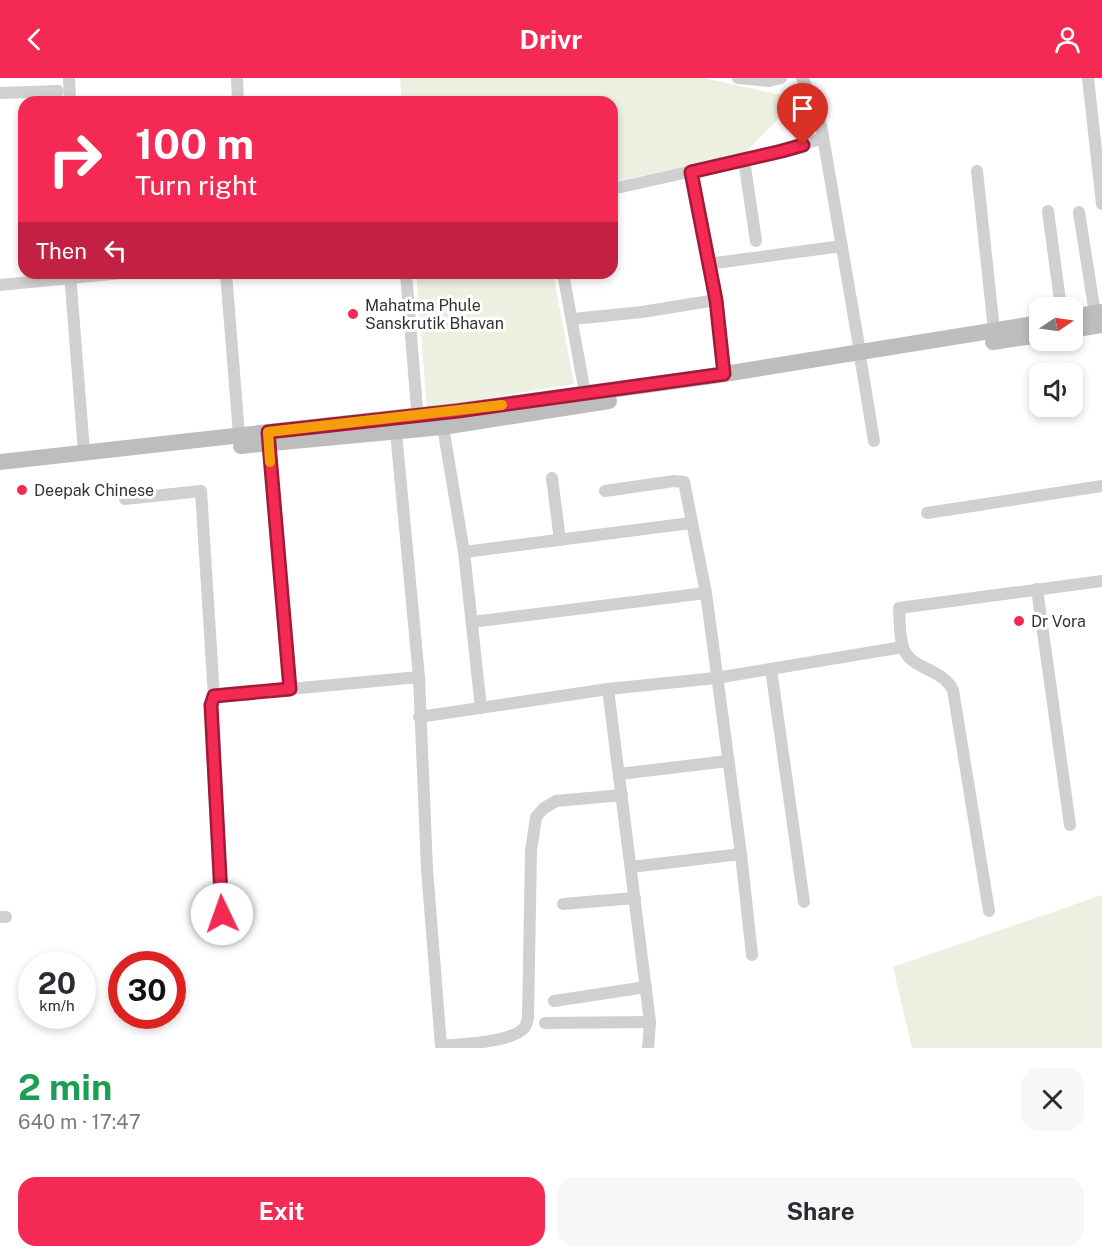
<!DOCTYPE html>
<html lang="en">
<head>
<meta charset="utf-8">
<style>
	:root { --surface:#fff; --page:#f7f7f7; --text:#2b2b33; --muted:#7c7c81; --accent:#f42a54 }
	body { margin:0; font-family:"Public Sans",sans-serif; background:var(--page); color:var(--text); height:100vh; display:flex; flex-direction:column; font-size:22px; white-space:nowrap }
	* { box-sizing:border-box; margin:0 }
	p { font-size:20px; color:var(--muted) }
	.icon { flex:none; width:33px; height:33px; fill:none; stroke:currentColor; stroke-width:2; stroke-linecap:round; stroke-linejoin:round }
	.map { position:relative; height:970px; overflow:hidden }
	.drawer { display:flex; flex-direction:column; background:var(--surface); flex:1 }
	.drawer>* { flex:none }
	.banner { position:absolute; left:18px; top:18px; width:600px; height:183px; border-radius:18px; box-shadow:0 3px 9px #0003; background:#f42a54; color:#fff; overflow:hidden }
	.needle { width:39px; rotate:77deg }
	.fabs { position:absolute; left:1029px; top:219px; display:grid; gap:12px }
	.fabs a { display:grid; place-items:center; width:54px; height:54px; border-radius:12px; background:var(--surface); box-shadow:0 3px 9px #0003; font-size:30px }
	.speed { position:absolute; left:18px; top:873px; display:flex; gap:12px; font-size:30px; font-weight:700; text-align:center }
	.speed>* { display:grid; place-content:center; width:78px; height:78px; border-radius:50%; background:var(--surface); box-shadow:0 3px 9px #0003; line-height:1 }
	.speed small { font-size:15px; font-weight:400 }
	.speed .limit { border:9px solid #d22; background:#fff; color:#111 }
	.pin { position:absolute; display:grid; place-items:center; width:51px; height:51px; color:#fff; margin:-62px -26px; border-radius:50% 50% 50% 0; rotate:-45deg; box-shadow:0 0 6px #0007 }
	.pin .icon { rotate:45deg }
	.me { position:absolute; width:66px; margin:-33px; rotate:357deg; stroke-linejoin:round; filter:drop-shadow(0 0 4px #0008) }
	.turn { display:flex; align-items:center; gap:21px; height:126px; padding:0 18px; font-size:27px }
	.turn .icon { width:78px; height:78px; stroke-width:2.5 }
	.turn b { display:block; font-size:42px; line-height:51px }
	.then { display:flex; align-items:center; height:57px; padding:0 18px; background:#0003; gap:12px; font-size:22px }
	.round { display:grid; place-items:center; flex:none; width:63px; height:63px; border-radius:18px; background:var(--page) }
	.headline { display:flex; align-items:center; justify-content:space-between; height:102px; padding:0 18px }
	h1 { font-size:36px; font-weight:700; line-height:45px; color:#1e9e55 }
	.button { display:flex; gap:12px; margin-top:auto; padding:12px 18px }
	.button a { flex:1; height:69px; border-radius:18px; background:var(--accent); color:#fff; font-size:24px; font-weight:700; line-height:69px; text-align:center }
	.button a+a { background:var(--page); color:var(--text) }
	header { display:flex; justify-content:space-between; align-items:center; height:78px; padding:0 18px; background:var(--accent); color:#fff; font-size:27px; font-weight:700 }
	.map>svg:first-child { display:block }
	.green { fill:#ebf0e0 }
	.lines { fill:none; stroke-linecap:round; stroke-linejoin:round }
	.minor { stroke:#d0d0d0; stroke-width:12 }
	.secondary { stroke:#bdbdbd; stroke-width:16 }
	.route-casing { stroke:#9f1b37; stroke-width:15 }
	.route { stroke:#f42a54; stroke-width:10 }
	.slow { stroke:#f59e0b; stroke-width:10 }
	.poi-dot { fill:#f42a54; stroke:#fff; stroke-width:2 }
	.labels { text-anchor:middle; dominant-baseline:central; stroke-width:6; stroke-linejoin:round; paint-order:stroke }
	.poi-label { font-size:16px; fill:#333; stroke:#fff; text-anchor:start }
</style>
</head>
<body>
<header><svg class="icon" aria-label="back" viewBox="0 0 24 24"><path d="M15 5l-7 7 7 7"/></svg>Drivr<svg class="icon" aria-label="person" viewBox="0 0 24 24"><circle cx="12" cy="8" r="4"/><path d="M4 21q1-7 8-7t8 7"/></svg></header>
<div class="map">
<svg width="1102" height="970" viewBox="0 0 1102 970">
	<rect width="100%" height="100%" fill="#fff"/>
	<!-- green -->
	<g class="green">
		<path d="M400 0H704L786 18 795 24 743 77 612 104V24H402Z"/>
		<path d="M416 195H553L574 306 427 330Z"/>
		<path d="M1102 817V970H912L893 889Z"/>
	</g>
	<g class="lines">
		<!-- minor -->
		<g class="minor">
			<path d="M237 0 238 24"/>
			<path d="M738 0 769 3 781 0"/>
			<path d="M802 0 809 13 821 47 860 274"/>
			<path d="M1088 0 1102 126"/>
			<path d="M0 15 58 13"/>
			<path d="M64 24 70 20 69 0"/>
			<path d="M744 82 756 163"/>
			<path d="M977 93 994 252"/>
			<path d="M691 94 716 222 724 296"/>
			<path d="M612 111 782 73 823 60"/>
			<path d="M1048 133 1061 230"/>
			<path d="M1079 134 1095 236"/>
			<path d="M708 186 842 168"/>
			<path d="M70 195 84 374"/>
			<path d="M226 195 239 357"/>
			<path d="M406 195 418 344"/>
			<path d="M563 195 585 315"/>
			<path d="M0 207 122 195"/>
			<path d="M573 241 642 234 716 222"/>
			<path d="M861 284 874 363"/>
			<path d="M443 349 464 474 481 630"/>
			<path d="M396 354 419 599"/>
			<path d="M268 358 290 611"/>
			<path d="M552 400 560 462"/>
			<path d="M605 413 674 403 684 404 706 515 741 776 752 877"/>
			<path d="M125 421 201 413 214 618"/>
			<path d="M927 435 1102 408"/>
			<path d="M464 474 691 445"/>
			<path d="M1037 511 1070 747"/>
			<path d="M472 544 706 515"/>
			<path d="M771 591 804 824"/>
			<path d="M608 611 650 944 648 970"/>
			<path d="M419 639 608 611 716 600 903 569"/>
			<path d="M619 696 728 683"/>
			<path d="M631 789 741 776"/>
			<path d="M563 826 635 820"/>
			<path d="M989 833 953 612C941 589 910 592 903 569 899 557 900 542 899 530L1102 503"/>
			<path d="M222 836 211 627 214 618 419 599 427 791 441 968C461 966 512 965 525 949 526 948 527 942 528 941L531 773 536 739 544 730 556 723 622 717"/>
			<path d="M0 839H6"/>
			<path d="M554 923 646 909"/>
			<path d="M545 945 650 944"/>
		</g>
		<!-- secondary -->
		<g class="secondary">
			<path d="M1072 239 1102 234"/>
			<path d="M1072 252 1102 247"/>
			<path d="M993 264 1040 257"/>
			<path d="M241 368 443 349 609 323"/>
			<path d="M0 384 457 333 712 298 1040 245"/>
		</g>
	</g>
	<g class="lines">
		<!-- route casing -->
		<g class="route-casing">
			<path id="route" d="M222 836 211 627 214 618 290 611 268 354 458 333 724 296 716 222 691 94 782 73 803 67"/>
		</g>
		<!-- route -->
		<use href="#route" class="route"/>
		<!-- slow -->
		<path class="slow" d="M270 384 268 354 502 327"/>
	</g>
	<!-- markers -->
	<g class="poi-dot">
		<circle cx="353" cy="236" r="6"/>
		<circle cx="22" cy="412" r="6"/>
		<circle cx="1019" cy="543" r="6"/>
	</g>
	<g class="labels">
		<!-- poi labels -->
		<g class="poi-label">
			<text x="365" y="227">Mahatma Phule<tspan x="365" dy="18">Sanskrutik Bhavan</tspan></text>
			<text x="34" y="412">Deepak Chinese</text>
			<text x="1031" y="543">Dr Vora</text>
		</g>
	</g>
</svg>
<div class="fabs">
<a><svg class="needle" viewBox="-14 -14 28 28"><path d="M0-13l5 13h-10z" fill="#e53935"/><path d="M0 13l5-13h-10z" fill="#7c7c81"/></svg></a>
<a><svg class="icon" aria-label="sound" viewBox="0 0 24 24"><path d="M4 9h4l5-4v14l-5-4H4zM17 9q2 3 0 6"/></svg></a>
</div>
<div class="speed"><div>20<small>km/h</small></div><div class="limit">30</div></div>
<div class="pin" style="left:803px;top:67px;background:#d93025"><svg class="icon" aria-label="arrive" viewBox="0 0 24 24"><path d="M6 21V4h12l-3 4 3 4H6"/></svg></div>
<svg class="me" style="left:222px;top:836px" viewBox="-20 -20 40 40"><circle r="19" fill="#fff"/><path d="M0-13L10 11 0 6-10 11z" fill="#f42a54"/></svg>
<div class="banner">
<div class="turn"><svg class="icon" aria-label="right" viewBox="0 0 24 24"><path d="M7 20v-9h11M14 6l5 5-5 5"/></svg><div><b>100 m</b>Turn right</div></div>
<div class="then">Then<svg class="icon" aria-label="left" viewBox="0 0 24 24"><path d="M17 20v-9H6M10 6l-5 5 5 5"/></svg></div>
</div>
</div>
<section class="drawer">
<div class="headline"><div><h1>2 min</h1><p>640 m · 17:47</p></div><a class="round"><svg class="icon" aria-label="close" viewBox="0 0 24 24"><path d="M6 6l12 12M18 6L6 18"/></svg></a></div>
<div class="button"><a>Exit</a><a>Share</a></div>
</section>
</body>
</html>
